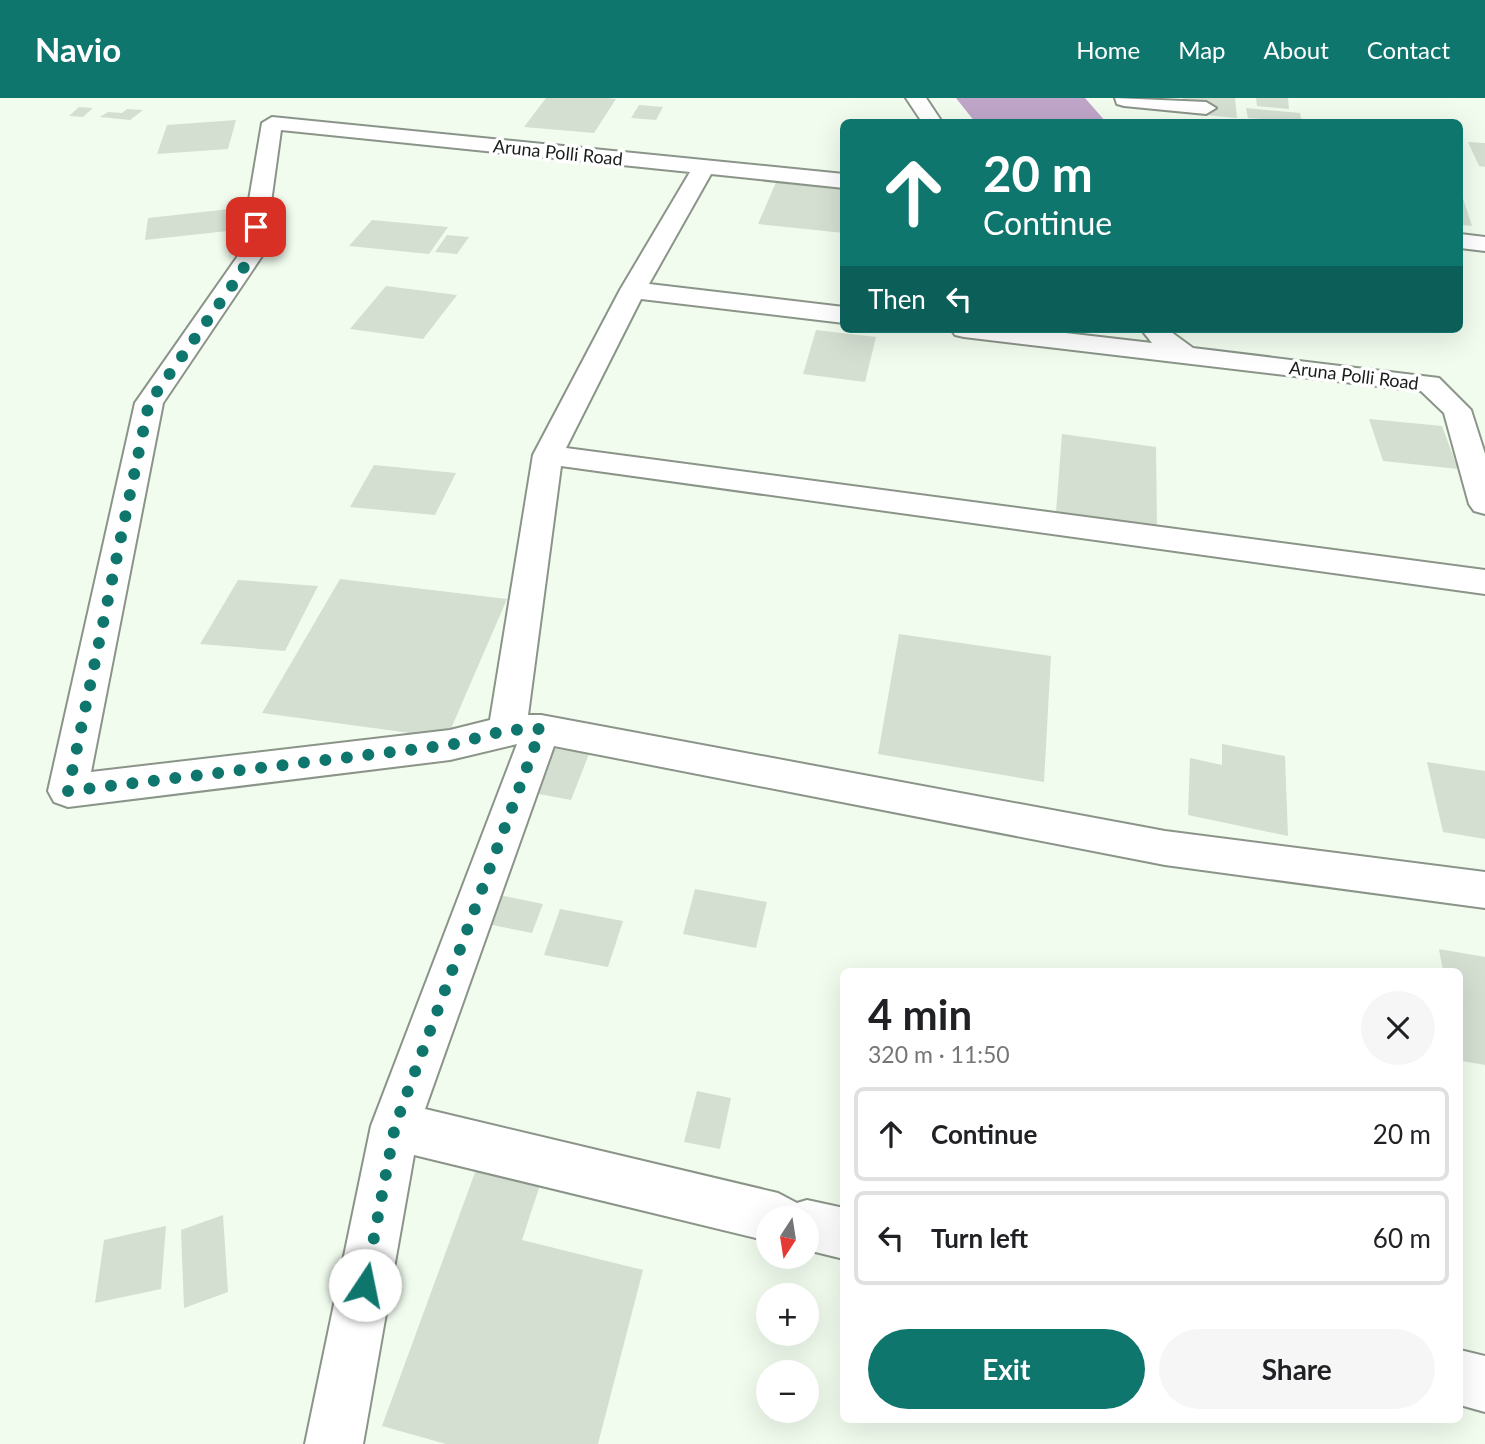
<!DOCTYPE html>
<html lang="en">
<head>
<meta charset="utf-8">
<style>
	:root { --surface:#fff; --page:#f6f6f6; --text:#202124; --muted:#757577; --line:#e0e0e0; --accent:#0f766e }
	body { margin:0; font-family:Lato,sans-serif; background:var(--page); color:var(--text); height:100vh; display:flex; flex-direction:column; font-size:26px; white-space:nowrap }
	* { box-sizing:border-box; margin:0 }
	p { font-size:23px; color:var(--muted) }
	.icon { flex:none; width:38px; height:38px; fill:none; stroke:currentColor; stroke-width:2; stroke-linecap:round; stroke-linejoin:round }
	.map { position:relative; flex:1; overflow:hidden }
	.sheet { position:absolute; left:840px; top:870px; width:623px; height:455px; display:flex; flex-direction:column; background:var(--surface); border-radius:10px; box-shadow:0 7px 28px #0002 }
	.sheet>* { flex:none }
	.hud { position:absolute; left:840px; top:21px; width:623px; height:214px; border-radius:10px; box-shadow:0 7px 28px #0002; background:#0f766e; color:#fff; overflow:hidden }
	.needle { width:46px; rotate:192deg }
	.controls { position:absolute; left:756px; top:1108px; display:grid; gap:14px }
	.controls a { display:grid; place-items:center; width:63px; height:63px; border-radius:50%; background:var(--surface); box-shadow:0 7px 28px #0002; font-size:35px }
	.pin { position:absolute; display:grid; place-items:center; width:60px; height:60px; color:#fff; margin:-30px; border-radius:14px; box-shadow:0 4px 10px #0006 }
	.me { position:absolute; width:77px; margin:-38px; rotate:11deg; stroke-linejoin:round; filter:drop-shadow(0 0 5px #0008) }
	.turn { display:flex; align-items:center; gap:24px; height:147px; padding:0 28px; font-size:32px }
	.turn .icon { width:91px; height:91px; stroke-width:2.5 }
	.turn b { display:block; font-size:49px; line-height:60px }
	.then { display:flex; align-items:center; height:66px; padding:0 28px; background:#0003; gap:14px; font-size:26px }
	.round { display:grid; place-items:center; flex:none; width:74px; height:74px; border-radius:37px; background:var(--page) }
	.overview { display:flex; align-items:center; justify-content:space-between; height:119px; padding:0 28px }
	h1 { font-size:42px; font-weight:700; line-height:52px }
	.action { display:flex; gap:14px; margin-top:auto; padding:14px 28px }
	.action a { flex:1; height:80px; border-radius:42px; background:var(--accent); color:#fff; font-size:28px; font-weight:700; line-height:80px; text-align:center }
	.action a+a { background:var(--page); color:var(--text) }
	ul { padding:0; list-style:none }
	li { display:flex; align-items:center; gap:21px; height:94px; margin:0 14px 10px; padding:0 14px; border:4px solid var(--line); border-radius:10px }
	li div { flex:1 }
	li b { display:block; font-size:26px }
	li em { font-style:normal }
	header { display:flex; align-items:center; gap:42px; box-sizing:border-box; height:98px; padding:0 35px; background:var(--accent); color:#fff }
	header strong { font-size:33px }
	nav { display:flex; gap:38px; margin-inline-start:auto; font-size:24px }
	.map>svg:first-child { display:block }
	.water { fill:#bfa5c8 }
	.building { fill:#d4dfd2 }
	.lines { fill:none; stroke-linecap:round; stroke-linejoin:round }
	.minor-casing { stroke:#8a9488; stroke-width:4 }
	.minor { fill:#fff; fill-rule:evenodd }
	.route { stroke:#0f766e; stroke-width:12; stroke-dasharray:0 21.6 }
	.labels { text-anchor:middle; dominant-baseline:central; stroke-width:7; stroke-linejoin:round; paint-order:stroke }
	.far-street-label { font-size:18px; fill:#1a1e1a; stroke:#fff }
</style>
</head>
<body>
<header>
<strong>Navio</strong>
<nav><a>Home</a><a>Map</a><a>About</a><a>Contact</a></nav>
</header>
<div class="map">
<svg width="1485" height="1346" viewBox="0 0 1485 1346">
	<rect width="100%" height="100%" fill="#f1fcef"/>
	<!-- water -->
	<path class="water" d="M956 0H1085L1106 24H975Z"/>
	<!-- building -->
	<g class="building">
		<path d="M546 0H607L616 1 594 35 524 29Z"/>
		<path d="M1183 0H1235L1237 20 1184 15Z"/>
		<path d="M1256 0H1288L1289 11 1257 8Z"/>
		<path d="M639 7 663 9 656 22 631 20Z"/>
		<path d="M79 9 93 10 83 19 69 18Z"/>
		<path d="M1246 10 1300 15 1302 24 1248 20Z"/>
		<path d="M127 11 143 12 130 22 100 19 108 14 122 15Z"/>
		<path d="M236 22 228 51 157 56 167 27Z"/>
		<path d="M1468 44 1485 45V69L1479 68Z"/>
		<path d="M777 82 844 89V135L758 126Z"/>
		<path d="M1460 91 1472 128 1460 127Z"/>
		<path d="M248 109 246 131 145 142 148 120Z"/>
		<path d="M372 122 448 129 429 156 349 148Z"/>
		<path d="M447 137 469 139 457 156 435 154Z"/>
		<path d="M386 188 457 197 423 241 350 231Z"/>
		<path d="M816 232 876 239 865 284 803 276Z"/>
		<path d="M1369 321 1442 328 1458 371 1383 363Z"/>
		<path d="M1062 336 1156 349 1157 428 1056 414Z"/>
		<path d="M374 367 456 375 435 417 350 409Z"/>
		<path d="M340 481 507 501 447 640 262 615Z"/>
		<path d="M238 482 318 488 285 553 200 546Z"/>
		<path d="M899 536 1051 558 1044 684 878 656Z"/>
		<path d="M1222 646 1285 658 1288 738 1188 717 1190 660 1222 667Z"/>
		<path d="M546 649 589 656 571 702 528 694Z"/>
		<path d="M1427 664 1485 673V741L1443 734Z"/>
		<path d="M695 791 767 804 756 850 683 836Z"/>
		<path d="M499 797 543 806 532 835 487 826Z"/>
		<path d="M560 811 623 823 608 869 544 857Z"/>
		<path d="M1439 851 1485 859V967L1462 963 1460 873H1443Z"/>
		<path d="M697 993 731 1000 720 1051 684 1044Z"/>
		<path d="M477 1069 541 1084 522 1142 643 1172 598 1346H446L382 1328Z"/>
		<path d="M223 1117 228 1194 184 1210 181 1132Z"/>
		<path d="M166 1128 161 1191 95 1205 104 1142Z"/>
	</g>
	<g class="lines">
		<!-- minor casing -->
		<g class="minor-casing">
			<g id="minor">
				<path d="M906 0H926L942 24H922Z"/>
				<path d="M1115 0 1206 4 1216 10 1206 16 1124 8 1117 6Z"/>
				<path d="M272 19 844 76V90L711 76 649 186 844 209V225L641 201 566 350 1485 472V496L561 368 528 617H541L1165 733 1485 774V810L1165 767 554 648 425 1011 778 1095 797 1105 807 1102 844 1110V1161L807 1152V1120H768V1143L414 1057 363 1346H305L371 1028 517 646 450 662 68 709 54 704 48 693 135 305 240 155 262 25ZM281 32 690 74 620 192 533 357 490 622 450 632 91 674 163 305 264 155Z"/>
				<path d="M1460 136 1485 139V153L1460 150Z"/>
				<path d="M951 231H1031L1152 245 1141 231H1167L1193 250 1439 280 1471 312 1485 356V416L1474 413 1469 406 1444 315 1421 293 964 239 955 237Z"/>
				<path d="M1460 1252 1485 1258V1314L1460 1307Z"/>
			</g>
		</g>
		<!-- minor -->
		<use href="#minor" class="minor"/>
	</g>
	<g class="lines">
		<!-- route -->
		<path class="route" d="M256 129 252 155 239 178 149 305 68 693 450 647 507 632 541 631 395 1028 365 1187"/>
	</g>
	<g class="labels">
		<!-- far-street labels -->
		<g class="far-street-label">
			<text transform="translate(558 54) rotate(6)">Aruna Polli Road</text>
			<text transform="translate(1354 277) rotate(7)">Aruna Polli Road</text>
		</g>
	</g>
</svg>
<div class="controls">
<a><svg class="needle" viewBox="-14 -14 28 28"><path d="M0-13l5 13h-10z" fill="#e53935"/><path d="M0 13l5-13h-10z" fill="#757577"/></svg></a>
<a>+</a>
<a>−</a>
</div>
<div class="pin" style="left:256px;top:129px;background:#d93025"><svg class="icon" aria-label="arrive" viewBox="0 0 24 24"><path d="M6 21V4h12l-3 4 3 4H6"/></svg></div>
<svg class="me" style="left:365px;top:1187px" viewBox="-20 -20 40 40"><circle r="19" fill="#fff"/><path d="M0-13L10 11 0 6-10 11z" fill="#0f766e"/></svg>
<div class="hud">
<div class="turn"><svg class="icon" aria-label="ahead" viewBox="0 0 24 24"><path d="M12 20V5M6 11l6-6 6 6"/></svg><div><b>20 m</b>Continue</div></div>
<div class="then">Then<svg class="icon" aria-label="left" viewBox="0 0 24 24"><path d="M17 20v-9H6M10 6l-5 5 5 5"/></svg></div>
</div>
<section class="sheet">
<div class="overview"><div><h1>4 min</h1><p>320 m · 11:50</p></div><a class="round"><svg class="icon" aria-label="close" viewBox="0 0 24 24"><path d="M6 6l12 12M18 6L6 18"/></svg></a></div>
<ul>
<li><svg class="icon" aria-label="ahead" viewBox="0 0 24 24"><path d="M12 20V5M6 11l6-6 6 6"/></svg><div><b>Continue</b></div><em>20 m</em></li>
<li><svg class="icon" aria-label="left" viewBox="0 0 24 24"><path d="M17 20v-9H6M10 6l-5 5 5 5"/></svg><div><b>Turn left</b></div><em>60 m</em></li>
</ul>
<div class="action"><a>Exit</a><a>Share</a></div>
</section>
</div>
</body>
</html>
